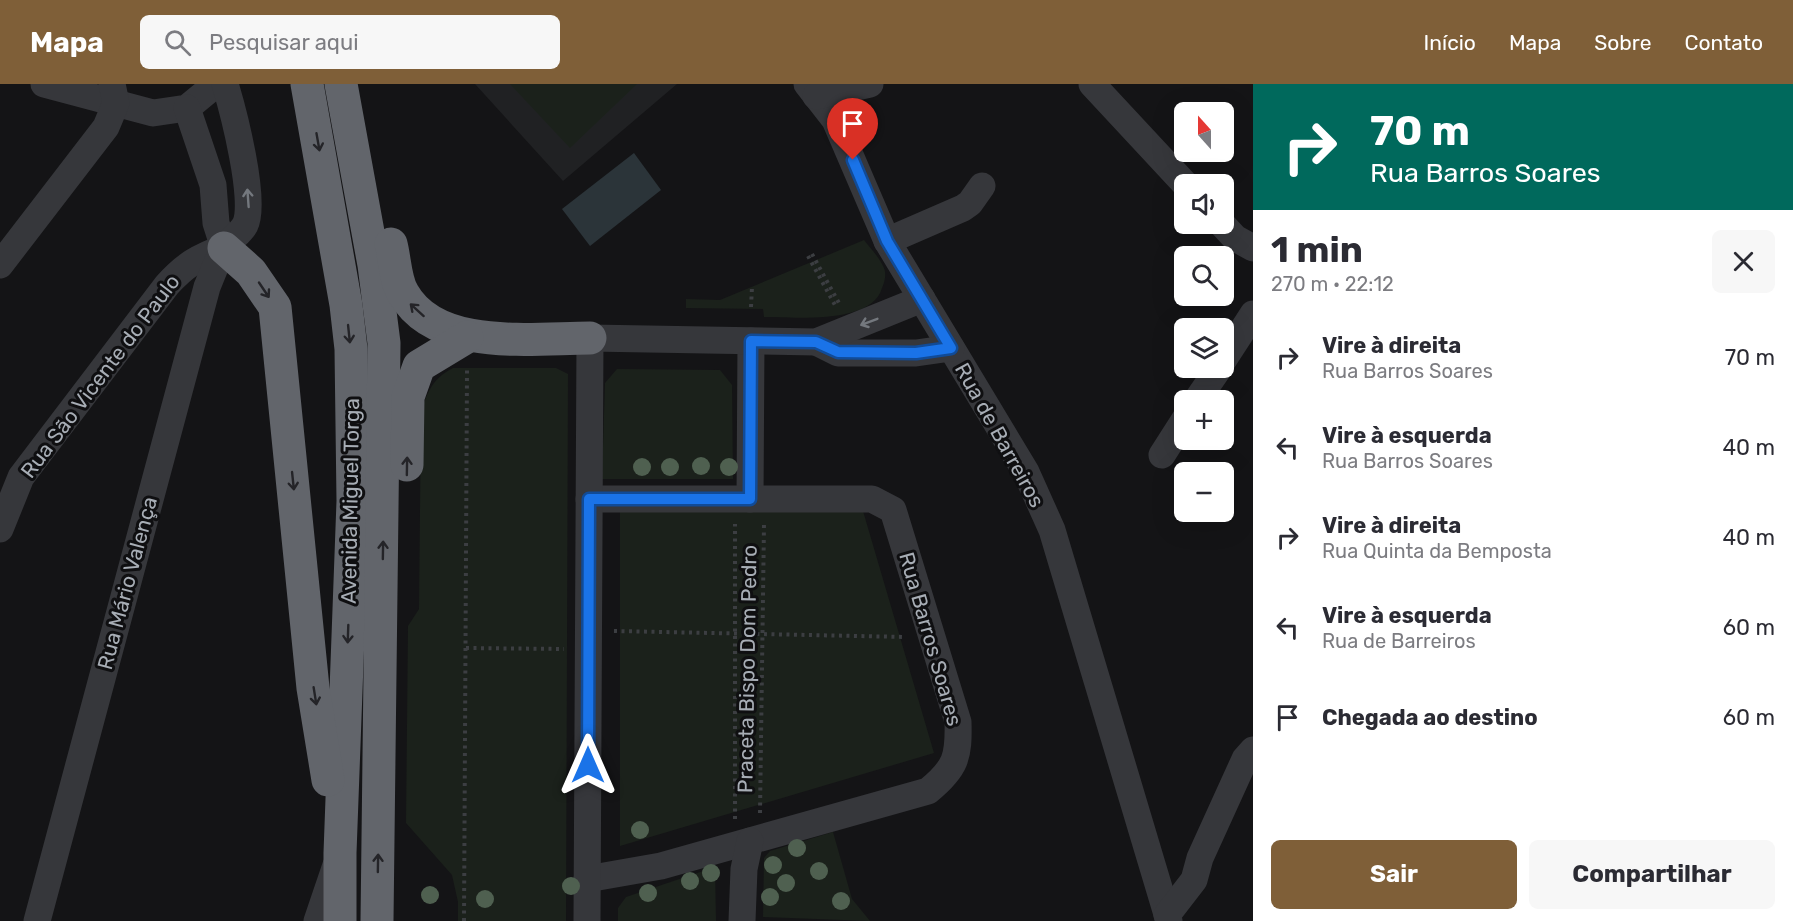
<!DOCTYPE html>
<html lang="pt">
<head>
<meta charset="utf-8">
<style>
	:root { --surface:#fff; --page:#f7f7f7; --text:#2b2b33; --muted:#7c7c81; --accent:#7f5f38 }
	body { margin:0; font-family:Rubik,sans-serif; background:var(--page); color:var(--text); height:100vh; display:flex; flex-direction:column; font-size:22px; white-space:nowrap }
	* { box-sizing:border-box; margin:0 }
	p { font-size:20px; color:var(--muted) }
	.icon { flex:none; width:33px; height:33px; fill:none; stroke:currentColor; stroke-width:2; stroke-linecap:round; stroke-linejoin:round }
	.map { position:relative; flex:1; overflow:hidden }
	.panel { display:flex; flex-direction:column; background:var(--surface); width:540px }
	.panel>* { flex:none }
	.guide { background:#00695c; color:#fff; overflow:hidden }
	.needle { width:39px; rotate:339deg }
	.tools { position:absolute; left:1174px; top:18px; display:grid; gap:12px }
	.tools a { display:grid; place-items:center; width:60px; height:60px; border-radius:9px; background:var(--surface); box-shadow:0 6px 24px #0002; font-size:30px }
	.pin { position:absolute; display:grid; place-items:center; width:51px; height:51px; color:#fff; margin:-62px -26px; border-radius:50% 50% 50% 0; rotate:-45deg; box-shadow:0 0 6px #0007 }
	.pin .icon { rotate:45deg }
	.me { position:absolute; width:66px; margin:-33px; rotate:0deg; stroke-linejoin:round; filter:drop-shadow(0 0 4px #0008) }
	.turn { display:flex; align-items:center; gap:21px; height:126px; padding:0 18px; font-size:27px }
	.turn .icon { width:78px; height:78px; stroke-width:2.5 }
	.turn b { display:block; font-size:42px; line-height:51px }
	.round { display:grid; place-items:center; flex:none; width:63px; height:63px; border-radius:9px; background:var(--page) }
	.headline { display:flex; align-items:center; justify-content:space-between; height:102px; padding:0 18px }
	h1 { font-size:36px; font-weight:700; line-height:45px }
	.action { display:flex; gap:12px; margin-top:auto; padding:12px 18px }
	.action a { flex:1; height:69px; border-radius:9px; background:var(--accent); color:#fff; font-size:24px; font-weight:700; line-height:69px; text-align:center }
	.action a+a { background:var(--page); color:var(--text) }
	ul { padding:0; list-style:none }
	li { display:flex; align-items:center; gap:18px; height:90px; padding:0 18px }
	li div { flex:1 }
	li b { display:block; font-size:22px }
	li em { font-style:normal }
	header { display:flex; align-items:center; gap:36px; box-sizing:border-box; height:84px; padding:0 30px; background:var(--accent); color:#fff }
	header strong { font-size:28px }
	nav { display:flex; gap:33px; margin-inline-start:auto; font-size:21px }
	.search { width:420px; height:54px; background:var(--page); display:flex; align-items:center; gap:15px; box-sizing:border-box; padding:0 21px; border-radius:9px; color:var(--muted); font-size:22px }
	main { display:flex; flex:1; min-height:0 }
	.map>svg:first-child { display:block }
	.built { fill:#202123 }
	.green { fill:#1b211b }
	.water { fill:#2b3439 }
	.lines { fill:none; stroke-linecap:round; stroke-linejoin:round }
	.path { stroke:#3c3e42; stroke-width:4; stroke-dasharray:3 4.5; stroke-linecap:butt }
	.minor { stroke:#36373b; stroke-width:27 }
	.highway { stroke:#62656b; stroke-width:33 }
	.tree { fill:#4f6050 }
	.oneway { stroke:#242428 }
	.oneway2 { stroke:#74787e }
	.route-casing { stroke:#114b97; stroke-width:15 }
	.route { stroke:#1a73e8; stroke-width:10 }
	.labels { text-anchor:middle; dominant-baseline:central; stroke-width:6; stroke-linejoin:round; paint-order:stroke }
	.street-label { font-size:21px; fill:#a7adb5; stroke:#0f0f11 }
</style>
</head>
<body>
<header>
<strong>Mapa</strong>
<div class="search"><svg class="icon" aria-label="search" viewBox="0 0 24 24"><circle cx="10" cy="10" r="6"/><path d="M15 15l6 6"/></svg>Pesquisar aqui</div>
<nav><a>Início</a><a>Mapa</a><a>Sobre</a><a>Contato</a></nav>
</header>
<main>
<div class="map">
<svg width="1253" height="837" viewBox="0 0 1253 837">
	<rect width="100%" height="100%" fill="#141416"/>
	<!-- built -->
	<path class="built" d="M475 0H677L563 97Z"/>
	<!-- green -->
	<g class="green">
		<path d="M510 0H637L570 64Z"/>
		<path d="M864 156C870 164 879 173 883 182 887 189 885 197 882 204 872 241 793 233 764 233L763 225 686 224V215L720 216Z"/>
		<path d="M453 284H556L568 290 566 837H458V818L452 791 406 739 408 542 419 525 421 327C428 307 433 294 453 284Z"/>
		<path d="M617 285 720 286 732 301 733 395H602L605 299Z"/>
		<path d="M863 427 934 669 620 762V428Z"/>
		<path d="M833 748 852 815 870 837 763 833 764 774 770 767Z"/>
		<path d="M715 783 716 837H618V824L626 813Z"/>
	</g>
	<!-- water -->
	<path class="water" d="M634 69 661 106 590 162 562 125Z"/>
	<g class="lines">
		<!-- path -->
		<g class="path">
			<path d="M812 170 840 221"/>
			<path d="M808 172 836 223"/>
			<path d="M751 223 752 203"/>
			<path d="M614 547 906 553"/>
			<path d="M466 564 564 565"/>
			<path d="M760 729 764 440"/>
			<path d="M735 735V440"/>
			<path d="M464 837 467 286"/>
		</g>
		<!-- minor -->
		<g class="minor">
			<path d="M44 0 153 29 187 24 216 0"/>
			<path d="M807 0 835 36 887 157 1026 388 1052 446 1169 837"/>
			<path d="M1092 0 1185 100"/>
			<path d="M816 12 870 0"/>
			<path d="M187 24 213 101 216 139 224 164"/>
			<path d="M1222 140 1235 154 1253 164"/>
			<path d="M887 157 963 124 970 119 982 102"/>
			<path d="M0 181 106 43 116 19 112 0"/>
			<path d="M816 258 838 269H916L951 264"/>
			<path d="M1224 275 1253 230"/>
			<path d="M1197 316 1219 284"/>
			<path d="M1162 371 1185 335"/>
			<path d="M750 415 751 257"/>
			<path d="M0 445 21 393 167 201C184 182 199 172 224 164"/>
			<path d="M587 795 661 782 928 707C956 684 959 673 958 638L893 426 872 415H589"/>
			<path d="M1167 831 1194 796 1200 774 1245 675 1253 666"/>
			<path d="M37 837 207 203C212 191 217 177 224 165 229 156 240 150 245 141 257 118 233 26 225 0"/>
			<path d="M317 837 336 781"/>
			<path d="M587 837 590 254 816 258 922 215"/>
			<path d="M742 837 744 785 750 757"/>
		</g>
		<!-- highway -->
		<g class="highway">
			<path d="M307 0 346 221 351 265 353 417 340 769V837"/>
			<path d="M341 0 374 181 384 259 377 837"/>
			<path d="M391 160C395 175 395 196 403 209 436 268 532 254 590 254"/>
			<path d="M224 164 251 188 275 223 313 604 328 696"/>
			<path d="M407 381 408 313 419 282 467 253"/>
		</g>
	</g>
	<!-- trees -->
	<g class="tree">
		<circle cx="701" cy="382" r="9"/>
		<circle cx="642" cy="383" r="9"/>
		<circle cx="670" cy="383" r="9"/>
		<circle cx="729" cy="383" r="9"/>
		<circle cx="640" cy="746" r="9"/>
		<circle cx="797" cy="764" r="9"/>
		<circle cx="773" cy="781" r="9"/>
		<circle cx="819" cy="787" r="9"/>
		<circle cx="711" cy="789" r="9"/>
		<circle cx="690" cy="797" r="9"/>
		<circle cx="786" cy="799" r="9"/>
		<circle cx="571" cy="802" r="9"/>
		<circle cx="648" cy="809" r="9"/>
		<circle cx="430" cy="811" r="9"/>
		<circle cx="770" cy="813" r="9"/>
		<circle cx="485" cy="815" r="9"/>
		<circle cx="841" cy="817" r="9"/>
	</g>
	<!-- one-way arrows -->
	<defs><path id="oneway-shaft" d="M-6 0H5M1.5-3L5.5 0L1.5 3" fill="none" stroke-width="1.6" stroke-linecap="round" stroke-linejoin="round" transform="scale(1.5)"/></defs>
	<g class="oneway">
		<use href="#oneway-shaft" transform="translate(318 58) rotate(80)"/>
		<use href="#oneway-shaft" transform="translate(264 206) rotate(56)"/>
		<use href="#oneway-shaft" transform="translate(417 226) rotate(-138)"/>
		<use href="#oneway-shaft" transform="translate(349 250) rotate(84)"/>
		<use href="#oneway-shaft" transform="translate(407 382) rotate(-89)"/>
		<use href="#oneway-shaft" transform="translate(293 397) rotate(84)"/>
		<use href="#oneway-shaft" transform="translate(383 466) rotate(-89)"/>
		<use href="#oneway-shaft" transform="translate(348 550) rotate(92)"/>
		<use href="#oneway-shaft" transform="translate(315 612) rotate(81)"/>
		<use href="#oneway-shaft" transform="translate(378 779) rotate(-89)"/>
	</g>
	<g class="oneway2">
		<use href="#oneway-shaft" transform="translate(248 114) rotate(-94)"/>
		<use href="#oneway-shaft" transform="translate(869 238) rotate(159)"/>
	</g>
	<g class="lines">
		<!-- route casing -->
		<g class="route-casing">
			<path id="route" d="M588 681 589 415H750L751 257 816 258 838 268 916 269 951 264 887 157 853 76"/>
		</g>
		<!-- route -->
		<use href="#route" class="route"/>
	</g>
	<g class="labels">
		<!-- street labels -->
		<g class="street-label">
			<text transform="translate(100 292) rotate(-53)">Rua São Vicente do Paulo</text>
			<text transform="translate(1000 351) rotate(61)">Rua de Barreiros</text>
			<text transform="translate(350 417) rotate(-89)">Avenida Miguel Torga</text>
			<text transform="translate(127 499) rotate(-75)">Rua Mário Valença</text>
			<text transform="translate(931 555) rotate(74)">Rua Barros Soares</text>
			<text transform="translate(747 585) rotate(-89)">Praceta Bispo Dom Pedro</text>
		</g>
	</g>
</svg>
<div class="tools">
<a><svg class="needle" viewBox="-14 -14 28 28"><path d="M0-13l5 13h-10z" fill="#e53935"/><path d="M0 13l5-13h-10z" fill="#7c7c81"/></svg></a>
<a><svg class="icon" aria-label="sound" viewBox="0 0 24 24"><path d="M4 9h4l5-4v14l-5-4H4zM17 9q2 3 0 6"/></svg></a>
<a><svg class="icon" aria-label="search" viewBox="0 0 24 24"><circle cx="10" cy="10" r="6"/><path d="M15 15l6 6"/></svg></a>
<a><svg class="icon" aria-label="layers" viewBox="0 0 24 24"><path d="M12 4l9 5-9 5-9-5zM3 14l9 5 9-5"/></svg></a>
<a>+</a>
<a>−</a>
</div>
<div class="pin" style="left:853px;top:76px;background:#d93025"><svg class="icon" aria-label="arrive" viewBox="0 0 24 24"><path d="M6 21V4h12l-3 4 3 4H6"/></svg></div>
<svg class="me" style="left:588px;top:681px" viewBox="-20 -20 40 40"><path d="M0-17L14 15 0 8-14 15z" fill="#1a73e8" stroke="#fff" stroke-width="4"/></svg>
</div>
<section class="panel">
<div class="guide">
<div class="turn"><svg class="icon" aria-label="right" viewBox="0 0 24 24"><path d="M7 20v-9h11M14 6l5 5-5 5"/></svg><div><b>70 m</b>Rua Barros Soares</div></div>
</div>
<div class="headline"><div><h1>1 min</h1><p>270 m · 22:12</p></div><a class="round"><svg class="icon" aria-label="close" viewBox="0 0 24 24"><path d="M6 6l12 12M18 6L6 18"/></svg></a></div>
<ul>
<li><svg class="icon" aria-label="right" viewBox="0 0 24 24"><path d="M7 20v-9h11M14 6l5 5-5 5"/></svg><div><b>Vire à direita</b><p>Rua Barros Soares</p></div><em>70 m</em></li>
<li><svg class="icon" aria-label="left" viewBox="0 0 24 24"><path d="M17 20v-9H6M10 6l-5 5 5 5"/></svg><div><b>Vire à esquerda</b><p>Rua Barros Soares</p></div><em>40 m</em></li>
<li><svg class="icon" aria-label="right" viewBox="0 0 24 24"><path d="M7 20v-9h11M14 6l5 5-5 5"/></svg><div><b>Vire à direita</b><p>Rua Quinta da Bemposta</p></div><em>40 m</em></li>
<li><svg class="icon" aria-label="left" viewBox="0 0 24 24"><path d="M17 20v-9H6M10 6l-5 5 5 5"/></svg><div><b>Vire à esquerda</b><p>Rua de Barreiros</p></div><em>60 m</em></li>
<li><svg class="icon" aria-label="arrive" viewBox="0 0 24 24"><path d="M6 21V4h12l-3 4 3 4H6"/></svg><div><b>Chegada ao destino</b></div><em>60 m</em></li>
</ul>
<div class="action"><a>Sair</a><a>Compartilhar</a></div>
</section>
</main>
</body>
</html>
